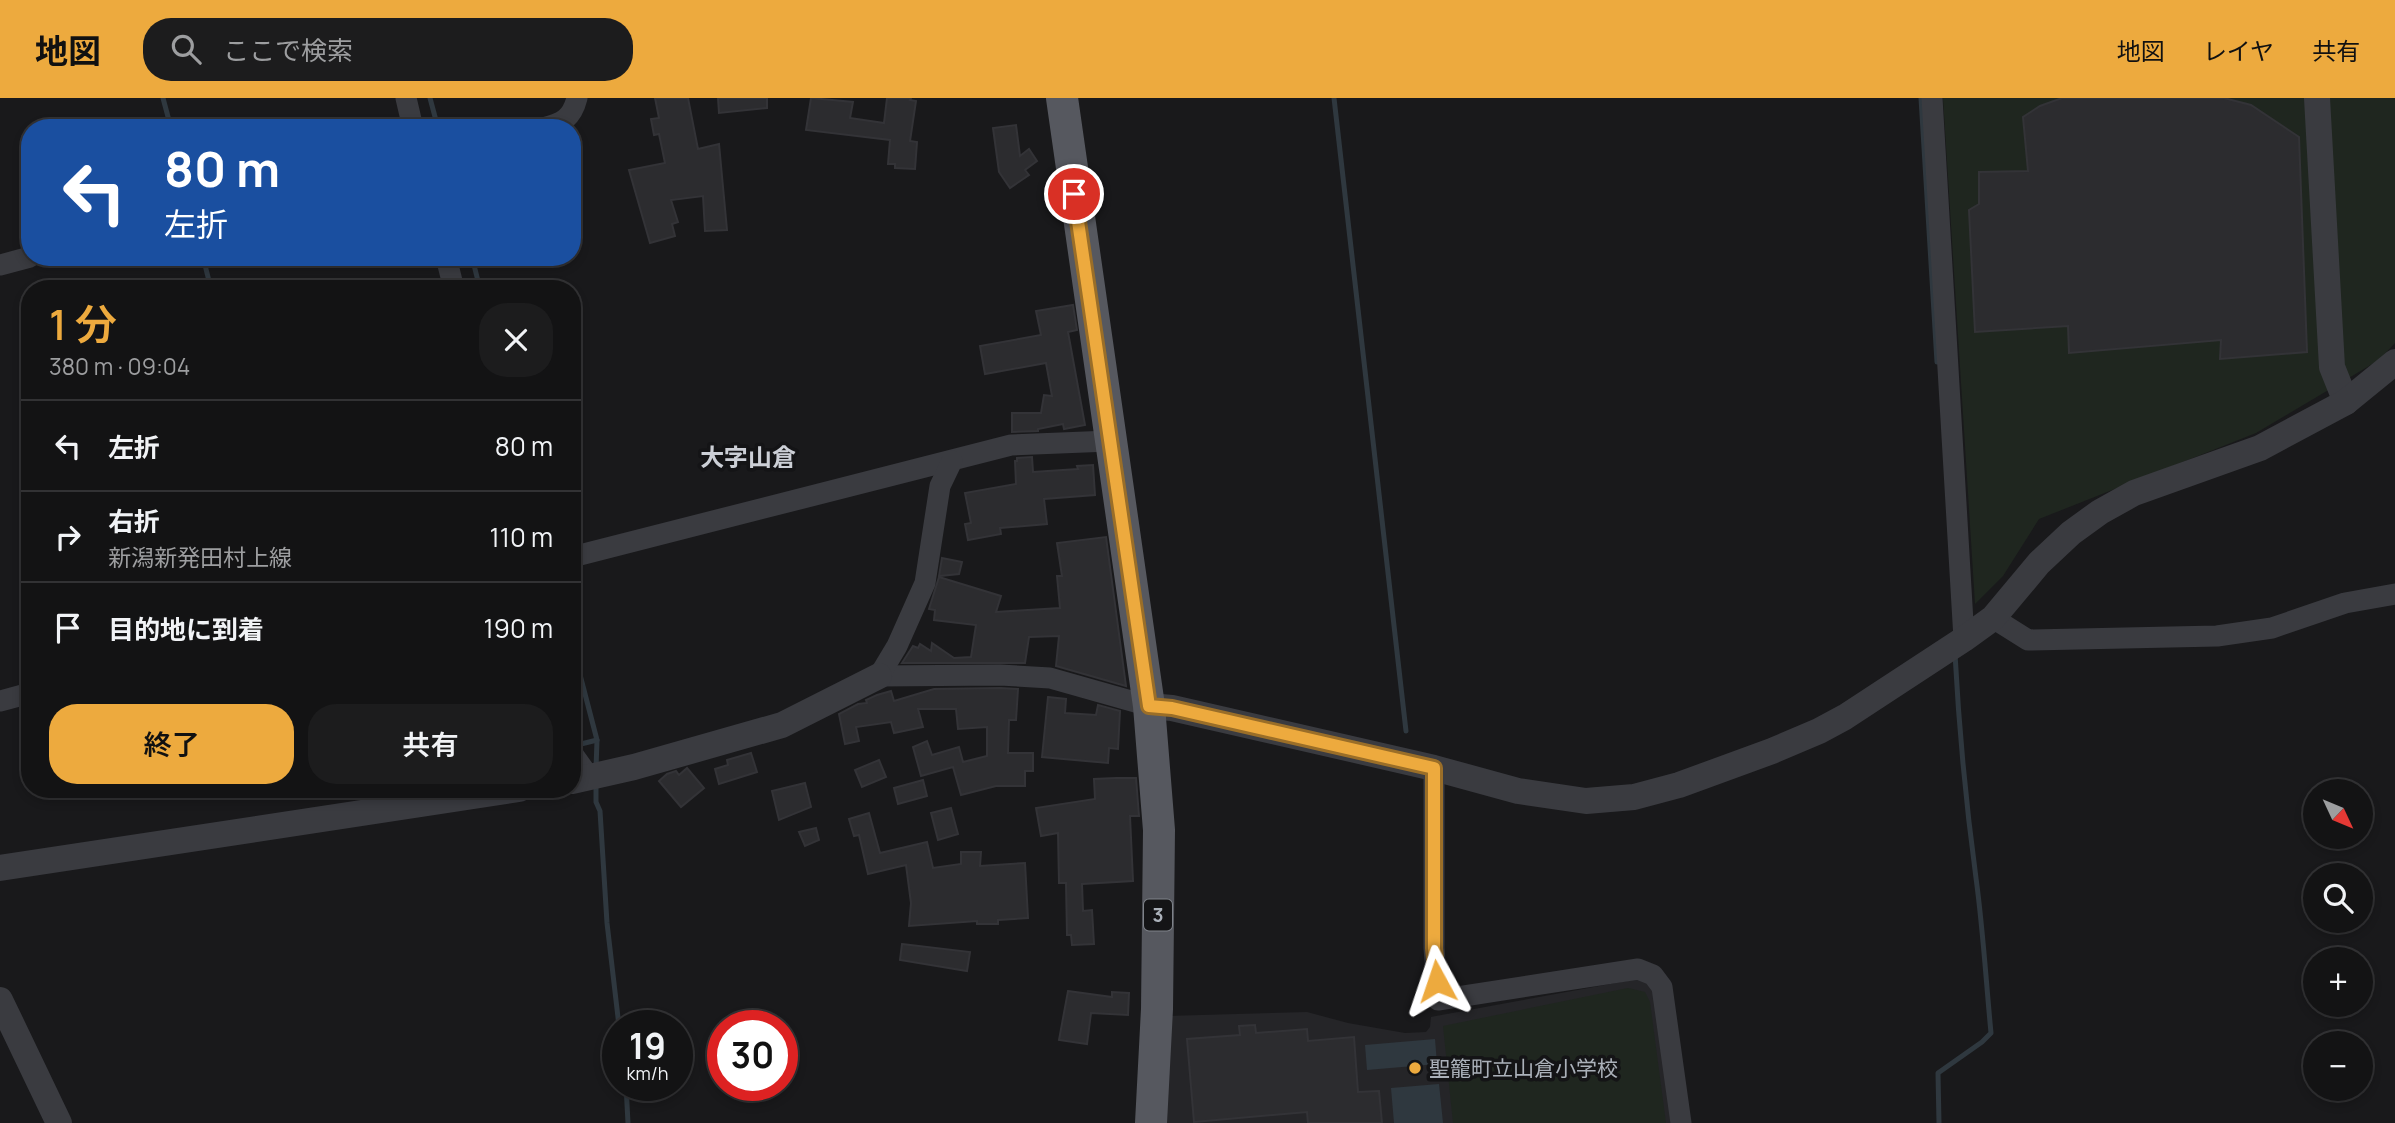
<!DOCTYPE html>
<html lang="ja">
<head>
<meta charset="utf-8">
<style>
	:root { --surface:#131314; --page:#1c1c1d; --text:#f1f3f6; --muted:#9d9ea0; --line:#323234; --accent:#edaa3e }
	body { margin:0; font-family:Manrope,"Noto Sans JP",sans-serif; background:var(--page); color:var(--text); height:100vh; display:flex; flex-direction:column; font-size:26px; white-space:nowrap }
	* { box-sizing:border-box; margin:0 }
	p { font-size:23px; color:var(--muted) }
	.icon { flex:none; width:38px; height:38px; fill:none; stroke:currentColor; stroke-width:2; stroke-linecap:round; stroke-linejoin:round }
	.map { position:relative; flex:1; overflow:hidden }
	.sheet { position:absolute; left:21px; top:182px; width:560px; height:518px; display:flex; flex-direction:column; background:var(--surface); border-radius:28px; box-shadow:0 4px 10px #0003,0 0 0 2px var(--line) }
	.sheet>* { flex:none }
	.hud { position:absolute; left:21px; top:21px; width:560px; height:147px; border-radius:28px; box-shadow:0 4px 10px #0003,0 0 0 2px var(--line); background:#1a4fa0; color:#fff; overflow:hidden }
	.needle { width:46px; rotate:134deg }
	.buttons { position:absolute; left:2303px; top:681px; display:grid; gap:14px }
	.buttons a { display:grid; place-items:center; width:70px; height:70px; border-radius:50%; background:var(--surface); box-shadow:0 4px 10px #0003,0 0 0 2px var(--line); font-size:35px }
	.speed { position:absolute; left:602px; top:912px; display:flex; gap:14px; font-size:35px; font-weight:700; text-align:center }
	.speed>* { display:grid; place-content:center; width:91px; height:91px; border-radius:50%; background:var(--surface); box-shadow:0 4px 10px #0003,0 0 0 2px var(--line); line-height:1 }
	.speed small { font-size:18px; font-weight:400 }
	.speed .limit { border:10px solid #d22; background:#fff; color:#111 }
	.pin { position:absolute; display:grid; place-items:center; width:60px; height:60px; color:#fff; margin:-30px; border:4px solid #fff; border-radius:50%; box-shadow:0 2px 7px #0007 }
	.me { position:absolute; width:77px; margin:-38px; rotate:355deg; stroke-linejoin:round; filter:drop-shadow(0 0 5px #0008) }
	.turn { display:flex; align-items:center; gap:24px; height:147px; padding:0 28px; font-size:32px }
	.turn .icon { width:91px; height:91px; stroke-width:2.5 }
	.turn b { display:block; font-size:49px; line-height:60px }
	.round { display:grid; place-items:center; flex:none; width:74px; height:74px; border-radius:28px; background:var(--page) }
	.headline { display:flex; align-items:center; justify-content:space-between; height:119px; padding:0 28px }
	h1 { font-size:42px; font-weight:600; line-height:52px; color:var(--accent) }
	.button { display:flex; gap:14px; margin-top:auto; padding:14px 28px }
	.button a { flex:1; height:80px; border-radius:28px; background:var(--accent); color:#111; font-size:28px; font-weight:600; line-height:80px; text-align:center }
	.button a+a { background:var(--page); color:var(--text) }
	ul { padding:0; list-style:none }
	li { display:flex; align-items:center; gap:21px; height:91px; padding:0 28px; border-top:2px solid var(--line) }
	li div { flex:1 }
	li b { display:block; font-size:26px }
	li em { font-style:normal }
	header { display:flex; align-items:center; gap:42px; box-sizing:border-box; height:98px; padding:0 35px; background:var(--accent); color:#111 }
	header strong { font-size:33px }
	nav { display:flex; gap:38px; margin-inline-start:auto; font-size:24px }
	.search { width:490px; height:63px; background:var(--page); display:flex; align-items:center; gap:18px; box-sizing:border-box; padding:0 24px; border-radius:28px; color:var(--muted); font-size:26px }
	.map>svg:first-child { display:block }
	.built { fill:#252528 }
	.green { fill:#1f261f }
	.water { fill:#2f383f }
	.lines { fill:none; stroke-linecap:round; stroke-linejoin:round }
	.stream { stroke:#2f383f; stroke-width:5 }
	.building { fill:#2c2c2f; stroke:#333337; stroke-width:2 }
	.minor { stroke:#3a3b40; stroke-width:21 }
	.tertiary { stroke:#3a3b40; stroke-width:26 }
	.primary { stroke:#56585f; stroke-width:32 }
	.route-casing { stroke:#9a6e28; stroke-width:18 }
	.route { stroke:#edaa3e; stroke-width:12 }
	.poi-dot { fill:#edaa3e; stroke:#141416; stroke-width:2.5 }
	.labels { text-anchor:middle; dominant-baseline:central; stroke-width:7; stroke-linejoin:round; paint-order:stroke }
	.shield { fill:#141416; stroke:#7e8289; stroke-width:2 }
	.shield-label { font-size:19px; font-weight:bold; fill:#abb1ba }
	.poi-label { font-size:21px; fill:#abb1ba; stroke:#141416; text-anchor:start }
	.quarter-label { font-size:24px; font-weight:bold; fill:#cccfd6; stroke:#141416 }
</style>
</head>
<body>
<header>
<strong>地図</strong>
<div class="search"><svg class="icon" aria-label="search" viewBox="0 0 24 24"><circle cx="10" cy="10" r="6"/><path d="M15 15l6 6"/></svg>ここで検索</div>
<nav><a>地図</a><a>レイヤ</a><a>共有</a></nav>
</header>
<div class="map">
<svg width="2395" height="1025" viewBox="0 0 2395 1025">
	<rect width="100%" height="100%" fill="#19191b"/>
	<!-- built -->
	<path class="built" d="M1643 880 1654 887 1674 1025H1161L1166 918 1307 914 1348 925 1405 935 1426 934 1430 929 1431 919 1436 918Z"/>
	<!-- green -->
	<g class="green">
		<path d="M1943 0H2395V245L2379 262 2256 335 2039 421 2003 478 1975 506Z"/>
		<path d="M1628 890 1645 894 1650 904 1666 1025H1453L1443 928Z"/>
	</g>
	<!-- water -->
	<g class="water">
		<path d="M1435 941 1437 966 1367 972 1365 947Z"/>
		<path d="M1439 986 1443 1025H1394L1391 990Z"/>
	</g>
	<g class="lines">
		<!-- stream -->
		<g class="stream">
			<path d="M163 0 171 30"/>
			<path d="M430 0 438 30"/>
			<path d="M1334 0 1406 633"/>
			<path d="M1921 0 1937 264"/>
			<path d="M203 159 211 191"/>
			<path d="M472 159 480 191"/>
			<path d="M572 546 597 642 596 671"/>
			<path d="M573 648 597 642"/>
			<path d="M596 684V704L600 713 607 825 619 928"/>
			<path d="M626 987 628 1025"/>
			<path d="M1939 1025 1938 975 1982 944 1991 935C1986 883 1983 831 1976 780 1966 706 1959 631 1955 556"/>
		</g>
	</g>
	<!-- building -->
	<g class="building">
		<path d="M655 0H688L698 51 719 46 727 132 705 133 703 98 671 102 678 124 672 126 675 138 650 145 629 72 665 65 659 36 654 37 651 21 659 20Z"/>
		<path d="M718 0H767V10L719 15Z"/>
		<path d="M811 0 853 4 850 20 884 25 887 0H911L910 2 916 3 910 43 917 44 915 71 895 70V66H888L890 42 806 32Z"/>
		<path d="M2062 0H2224L2251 7 2299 39 2307 254 2220 261 2221 242 2069 255 2068 228 1975 234 1969 112 1979 106V74L2028 73 2023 19 2040 8Z"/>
		<path d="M1016 27 1020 58 1029 51 1037 63 1025 72 1029 77 1010 90 999 74 993 30Z"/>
		<path d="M1073 207 1077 232 1068 234 1085 327 1064 331 1063 326 1038 331V333L1012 334V315H1041L1044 297 1052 298 1046 265 985 276 980 248 1041 237 1036 213Z"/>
		<path d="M1032 359 1033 374 1078 371 1077 368 1093 367 1095 397 1044 401 1047 426 1000 430 1001 436 968 442 965 426 971 425 965 395 1016 386 1015 363H1017V360Z"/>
		<path d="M1106 439 1126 588 1056 568 1059 538 1029 539 1025 565H902L913 548 918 550 920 546 931 553 932 545 954 560 971 559 976 527 934 522 935 512 929 511 939 479 1001 498 996 514 1060 510 1057 478H1062L1057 445Z"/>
		<path d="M942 460 962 464 959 476 939 478Z"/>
		<path d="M1000 590 1018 591 1016 622H1009L1008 655H1033V673H1025V688H996L961 697 953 669 921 678 913 649 927 643 932 657 959 649 963 664 987 658V629L958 631 956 611H918L923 629 894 635 891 624 856 629 859 643 845 646 839 616 858 606 867 605 866 602 877 597 891 593 894 603 934 591Z"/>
		<path d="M1048 599 1066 601 1065 615 1096 617 1098 607 1120 613 1118 651 1109 650 1108 665 1042 659Z"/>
		<path d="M751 655 757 674 719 686 715 671 728 667 727 662Z"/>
		<path d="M879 662 886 679 862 689 855 672Z"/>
		<path d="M687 670 704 690 681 709 659 683 667 676 676 673 679 677Z"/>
		<path d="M1116 680H1136L1139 718H1130L1133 783 1082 786 1083 813 1092 812 1094 846 1072 847 1071 837H1067L1066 785H1059L1058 735 1041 738 1036 710 1095 701 1094 681Z"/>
		<path d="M923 682 927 698 898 706 894 690Z"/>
		<path d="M805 685 811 709 779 722 772 693Z"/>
		<path d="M951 710 958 736 938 742 931 715Z"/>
		<path d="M869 715 880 755 927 744 933 770 961 766V754H981L980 768 1025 765 1028 820 998 822V826H977V823L909 828 911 805 906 767 868 776 859 737 854 738 849 721Z"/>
		<path d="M816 730 819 742 805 748 799 734Z"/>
		<path d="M902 846 970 854 967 873 900 862Z"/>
		<path d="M1068 893 1112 899V894L1129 895 1128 917 1091 915 1087 946 1059 942Z"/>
		<path d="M1255 927 1256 935 1307 931 1308 943 1354 939 1358 994 1379 993 1382 1025H1308L1307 1014 1194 1024 1187 941 1240 937 1239 928Z"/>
	</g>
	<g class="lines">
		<!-- minor -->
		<g class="minor">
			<path d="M406 0 413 30"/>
			<path d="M1932 0 1964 541"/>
			<path d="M543 30C563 25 572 20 577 0"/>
			<path d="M446 159 454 191"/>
			<path d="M0 167 30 159"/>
			<path d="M572 459 1011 347 1110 343"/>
			<path d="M1993 520 2028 542 2217 538 2272 530 2345 505 2395 496"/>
			<path d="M879 578 1000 577 1050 580 1149 608"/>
			<path d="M879 578 897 548 925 485 940 388 952 363"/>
			<path d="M0 603 30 595"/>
			<path d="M572 655 590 680"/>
			<path d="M1434 670V850L1438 902 1638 871 1653 877 1662 889 1681 1025"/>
		</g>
		<!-- tertiary -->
		<g class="tertiary">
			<path d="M2317 0 2332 269 2346 304"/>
			<path d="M1149 608 1172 610 1434 670 1518 693 1586 703 1634 699 1679 687 1772 653 1819 633 1845 619 1964 541 1993 520 2039 465 2071 435 2100 414 2134 395 2260 350 2346 304 2395 264"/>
			<path d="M572 683 634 669 782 627 879 578"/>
			<path d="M0 770 519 691"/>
			<path d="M0 902 59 1025"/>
		</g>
		<!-- primary -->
		<path class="primary" d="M1062 0 1149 608 1159 732 1157 911 1151 1025"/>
	</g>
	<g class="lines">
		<!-- route casing -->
		<g class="route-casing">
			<path id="route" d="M1074 96 1149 608 1172 610 1434 670V850L1437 883"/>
		</g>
		<!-- route -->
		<use href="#route" class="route"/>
	</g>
	<!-- markers -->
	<circle class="poi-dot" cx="1415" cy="970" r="7"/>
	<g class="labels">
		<!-- shield labels -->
		<rect class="shield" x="1144" y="801.5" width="28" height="31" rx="5"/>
		<g class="shield-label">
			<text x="1158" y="817">3</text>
		</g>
		<!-- poi labels -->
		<g class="poi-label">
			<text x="1429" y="970">聖籠町立山倉小学校</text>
		</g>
		<!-- quarter labels -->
		<g class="quarter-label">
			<text x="748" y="358">大字山倉</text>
		</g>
	</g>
</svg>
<div class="buttons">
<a><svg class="needle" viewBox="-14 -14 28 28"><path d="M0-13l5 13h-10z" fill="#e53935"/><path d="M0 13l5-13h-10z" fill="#9d9ea0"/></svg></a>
<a><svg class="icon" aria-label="search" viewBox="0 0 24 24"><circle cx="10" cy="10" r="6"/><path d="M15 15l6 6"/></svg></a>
<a>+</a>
<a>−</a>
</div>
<div class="speed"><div>19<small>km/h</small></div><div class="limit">30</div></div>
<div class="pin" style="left:1074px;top:96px;background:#d93025"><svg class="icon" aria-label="arrive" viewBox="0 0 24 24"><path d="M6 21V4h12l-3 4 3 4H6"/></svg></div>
<svg class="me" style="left:1437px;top:883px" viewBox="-20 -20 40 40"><path d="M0-17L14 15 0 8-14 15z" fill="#edaa3e" stroke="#fff" stroke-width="4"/></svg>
<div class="hud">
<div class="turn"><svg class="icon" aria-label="left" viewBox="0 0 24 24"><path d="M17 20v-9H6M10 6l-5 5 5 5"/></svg><div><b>80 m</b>左折</div></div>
</div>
<section class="sheet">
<div class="headline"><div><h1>1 分</h1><p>380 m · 09:04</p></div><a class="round"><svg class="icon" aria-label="close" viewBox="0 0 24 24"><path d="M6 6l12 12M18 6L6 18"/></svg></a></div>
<ul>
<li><svg class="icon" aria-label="left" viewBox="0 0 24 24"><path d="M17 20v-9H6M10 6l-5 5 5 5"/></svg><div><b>左折</b></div><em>80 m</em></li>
<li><svg class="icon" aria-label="right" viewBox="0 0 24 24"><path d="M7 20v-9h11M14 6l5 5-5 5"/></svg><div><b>右折</b><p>新潟新発田村上線</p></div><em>110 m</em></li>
<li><svg class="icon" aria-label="arrive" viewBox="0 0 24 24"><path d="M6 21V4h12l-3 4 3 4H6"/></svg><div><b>目的地に到着</b></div><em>190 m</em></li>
</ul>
<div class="button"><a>終了</a><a>共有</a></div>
</section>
</div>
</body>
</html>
